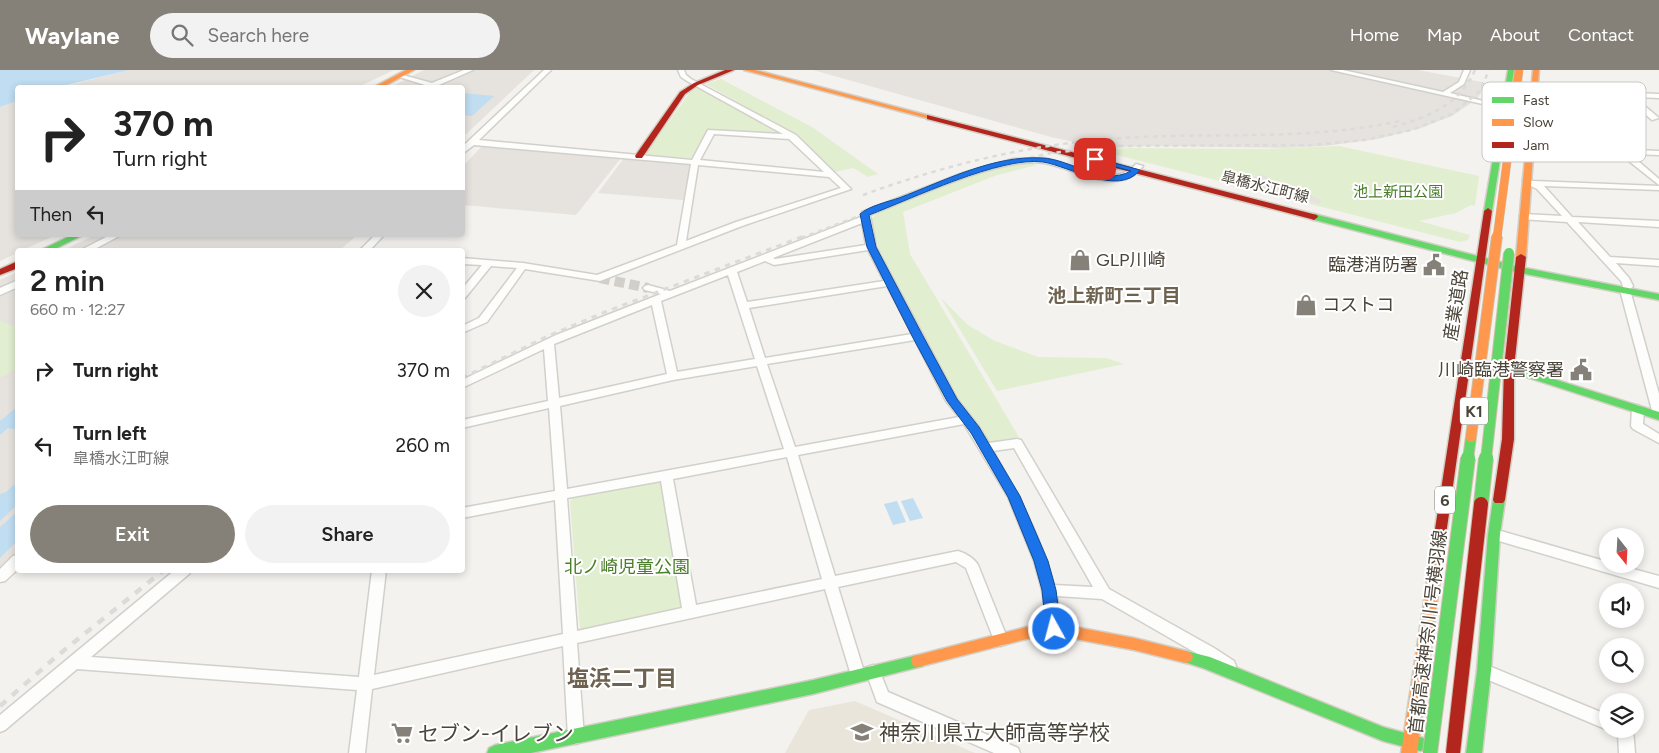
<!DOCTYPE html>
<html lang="en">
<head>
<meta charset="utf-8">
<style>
	:root { --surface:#fff; --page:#f2f2f2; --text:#222; --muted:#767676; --accent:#868178 }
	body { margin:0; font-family:Figtree,"Noto Sans JP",sans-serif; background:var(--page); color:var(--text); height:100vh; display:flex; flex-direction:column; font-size:19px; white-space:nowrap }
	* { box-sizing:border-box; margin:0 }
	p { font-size:16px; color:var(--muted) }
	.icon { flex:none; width:28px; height:28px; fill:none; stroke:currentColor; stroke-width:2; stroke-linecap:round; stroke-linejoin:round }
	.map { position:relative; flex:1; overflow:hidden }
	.side { position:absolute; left:15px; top:178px; width:450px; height:325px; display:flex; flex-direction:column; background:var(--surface); border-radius:5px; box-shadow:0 2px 8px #0003 }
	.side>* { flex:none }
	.hud { position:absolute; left:15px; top:15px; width:450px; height:152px; border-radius:5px; box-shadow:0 2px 8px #0003; background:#fff; color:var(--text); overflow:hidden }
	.needle { width:32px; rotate:162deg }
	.controls { position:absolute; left:1599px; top:458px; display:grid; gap:10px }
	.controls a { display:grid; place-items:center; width:45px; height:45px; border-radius:50%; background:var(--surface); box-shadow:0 2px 8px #0003; font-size:25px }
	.pin { position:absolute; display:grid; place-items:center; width:42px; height:42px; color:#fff; margin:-21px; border-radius:10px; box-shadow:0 2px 8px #0006 }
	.me { position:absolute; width:55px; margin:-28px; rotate:353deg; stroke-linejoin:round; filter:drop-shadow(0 0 4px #0008) }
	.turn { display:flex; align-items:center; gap:18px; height:105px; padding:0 15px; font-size:22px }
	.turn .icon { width:65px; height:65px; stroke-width:2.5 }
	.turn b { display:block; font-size:35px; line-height:42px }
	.then { display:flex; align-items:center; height:48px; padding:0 15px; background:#0003; gap:10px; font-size:19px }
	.round { display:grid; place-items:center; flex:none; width:52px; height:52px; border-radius:26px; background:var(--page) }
	.overview { display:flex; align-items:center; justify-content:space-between; height:85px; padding:0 15px }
	h1 { font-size:30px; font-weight:600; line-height:38px }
	.cta { display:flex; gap:10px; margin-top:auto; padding:10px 15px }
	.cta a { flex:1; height:58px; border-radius:30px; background:var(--accent); color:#fff; font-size:20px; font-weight:600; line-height:58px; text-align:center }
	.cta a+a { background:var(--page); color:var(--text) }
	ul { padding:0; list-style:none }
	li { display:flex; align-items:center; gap:15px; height:75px; padding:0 15px }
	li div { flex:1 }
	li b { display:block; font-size:19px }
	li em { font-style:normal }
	header { display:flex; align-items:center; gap:30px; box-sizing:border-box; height:70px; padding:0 25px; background:var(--accent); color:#fff }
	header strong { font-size:24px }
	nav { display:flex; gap:28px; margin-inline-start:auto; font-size:18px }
	.search { width:350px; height:45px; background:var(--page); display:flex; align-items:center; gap:12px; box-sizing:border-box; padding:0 18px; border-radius:28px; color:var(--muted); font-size:19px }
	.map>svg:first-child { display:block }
	.industrial { fill:#e6e2de }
	.education { fill:#eae5da }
	.green { fill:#e1eecf }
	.parking { fill:#e6e3df }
	.water { fill:#c0ddf1 }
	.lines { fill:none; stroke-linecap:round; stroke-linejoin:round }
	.street-tunnel { stroke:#d2cfca; stroke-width:10; stroke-dasharray:10 5; stroke-linecap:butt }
	.street-casing { stroke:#d2d0cb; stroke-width:3 }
	.fast-casing { stroke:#d3cfc5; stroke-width:3 }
	.slow-casing { stroke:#d3cfc5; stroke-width:3 }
	.jam-casing { stroke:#d3cfc5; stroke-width:3 }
	.street { fill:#fdfdfc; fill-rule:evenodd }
	.fast { fill:#63d668; fill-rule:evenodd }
	.slow { fill:#ff974d; fill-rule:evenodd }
	.jam { fill:#b3261e; fill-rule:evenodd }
	.rail-far2 { stroke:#dbdbda; stroke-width:2.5; stroke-dasharray:4.5 4.5; stroke-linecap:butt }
	.rail-far1 { stroke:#dbdbda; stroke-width:3; stroke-dasharray:5.5 5.5; stroke-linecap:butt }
	.rail { stroke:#dbdbda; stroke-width:4.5; stroke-dasharray:8 8; stroke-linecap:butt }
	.fast-bridge-far1-casing { stroke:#ccbfa9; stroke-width:12; stroke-linecap:butt }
	.fast-bridge-casing { stroke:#ccbfa9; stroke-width:16; stroke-linecap:butt }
	.slow-bridge-far1-casing { stroke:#ccbfa9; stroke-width:9; stroke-linecap:butt }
	.slow-bridge-casing { stroke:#ccbfa9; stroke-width:12; stroke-linecap:butt }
	.jam-bridge-casing { stroke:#ccbfa9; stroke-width:16; stroke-linecap:butt }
	.fast-bridge-far1 { stroke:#63d668; stroke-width:10 }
	.fast-bridge { stroke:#63d668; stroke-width:14 }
	.slow-bridge-far1 { stroke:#ff974d; stroke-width:8 }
	.slow-bridge { stroke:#ff974d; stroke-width:10 }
	.jam-bridge { stroke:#b3261e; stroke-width:14 }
	.route { fill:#1a73e8; stroke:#114b97 }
	.labels { text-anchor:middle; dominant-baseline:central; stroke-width:4; stroke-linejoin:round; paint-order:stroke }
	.far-street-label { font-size:15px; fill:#4b4439; stroke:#fff }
	.far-park-label { font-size:15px; fill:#4a7f2a; stroke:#fff }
	.shield { fill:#fff; stroke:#817c74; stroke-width:1 }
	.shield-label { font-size:16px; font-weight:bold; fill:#4b4439 }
	.poi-label { font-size:18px; fill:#4b4439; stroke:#fff; text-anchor:start }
	.street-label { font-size:18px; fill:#4b4439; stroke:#fff }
	.park-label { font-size:18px; fill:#4a7f2a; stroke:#fff }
	.neighbourhood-label { font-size:19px; font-weight:bold; fill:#6e6250; stroke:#fff }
	.near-poi-label { font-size:21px; fill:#4b4439; stroke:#fff; text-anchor:start }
	.near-neighbourhood-label { font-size:22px; font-weight:bold; fill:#6e6250; stroke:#fff }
	.key { fill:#fff; stroke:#c9c7c4; stroke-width:1 }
	.key-label { font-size:14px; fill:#4b4439 }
</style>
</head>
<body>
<header>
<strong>Waylane</strong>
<div class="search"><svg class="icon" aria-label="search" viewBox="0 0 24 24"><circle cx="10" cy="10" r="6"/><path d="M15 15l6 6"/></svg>Search here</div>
<nav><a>Home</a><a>Map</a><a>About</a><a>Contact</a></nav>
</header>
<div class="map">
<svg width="1659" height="683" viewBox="0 0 1659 683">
	<rect width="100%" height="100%" fill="#f4f2ee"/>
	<!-- industrial -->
	<g class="industrial">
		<path d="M129 0H394L358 17 59 18Z"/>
		<path d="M424 0H534L463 67 462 18H389Z"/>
		<path d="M813 0H1418L1487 13 1477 29 1452 46 1421 58 1378 69 1325 76 1283 78 1149 76 1102 78 1051 67Z"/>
		<path d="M17 31 18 165H56L23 180H18L17 183 0 191V37Z"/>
		<path d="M484 74 621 88 576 145 463 135 462 97Z"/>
		<path d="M624 88 688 94 691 96 683 130 598 123Z"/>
		<path d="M95 165H357L340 180H64Z"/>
		<path d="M17 202V485L0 502V210Z"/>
	</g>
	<!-- education -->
	<path class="education" d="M855 631 975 683H785L809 640Z"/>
	<!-- green -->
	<g class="green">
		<path d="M721 9 812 57 878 104 868 107 853 98 835 102 796 65 706 14Z"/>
		<path d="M697 18H701L785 64 709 60 694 87 688 88 647 85 646 83 691 21Z"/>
		<path d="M1339 76 1479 106 1475 136 1471 135 1456 143 1419 151 1470 165 1468 170 1460 172 1097 80 1128 78 1263 79Z"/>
		<path d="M1018 91 1037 95 997 105 903 142 910 184 1019 367 992 373 987 371 957 329 881 188 871 149 880 141 966 107Z"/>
		<path d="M941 228 968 255 993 270 1038 287 1106 288 1124 294 997 321Z"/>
		<path d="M0 251 18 257 17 298 0 308Z"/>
		<path d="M659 412 664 414 687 534 681 540 583 561 580 558 570 432 573 428Z"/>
	</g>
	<!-- parking -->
	<path class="parking" d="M1261 104 1286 117 1298 118 1322 131 1319 134 1281 125 1271 118 1246 113 1247 109Z"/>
	<!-- water -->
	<g class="water">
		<path d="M0 0H129L59 17 18 18 17 31 0 37Z"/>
		<path d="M463 23 494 26 472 46 463 45Z"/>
		<path d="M17 337V360L8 358 0 365V351Z"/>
		<path d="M17 412V435L0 451V424L6 422Z"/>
		<path d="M913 428 923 448 910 451 901 431Z"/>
		<path d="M897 431 906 452 893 455 884 434Z"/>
		<path d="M17 442V471L0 488V457Z"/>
	</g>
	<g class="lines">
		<!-- street-tunnel -->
		<path class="street-tunnel" d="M600 208 648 218"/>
		<!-- street casing -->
		<g class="street-casing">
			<g id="street">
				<path d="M464 0H473L432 18H422L425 15 396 6 399 4 432 13Z"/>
				<path d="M544 0H551L479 70 692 90 708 60 783 64 687 11 681 7 678 0H684L686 5 691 9 796 65 851 119 742 156 600 211 525 199 487 252 462 263V256L479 248 517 198 491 196 465 228 462 229V219L482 195 462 194V188L523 193 597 205 677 175 691 94 474 75 462 84V77ZM714 64 789 69 824 102 700 90ZM698 95 829 107 841 118 736 152 686 171Z"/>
				<path d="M1331 0H1343L1443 22 1459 12 1464 0H1470L1464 14 1450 23 1509 37 1505 39Z"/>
				<path d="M1534 19 1659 24V28L1634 27 1659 48 1652 50 1625 27 1532 22 1530 21Z"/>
				<path d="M1526 75 1659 81V85L1630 84 1659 109V115L1620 84 1529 79 1525 77Z"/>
				<path d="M1044 88C1071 95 1114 120 1136 94L1143 96C1118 129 1075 98 1044 93 1002 86 911 129 870 145L876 177 957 329 979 357 989 373 1017 369 1021 370 1109 519 1214 578 1234 591 1236 596 1234 601 1229 602 1102 529 1057 526 1061 559 1059 563 1054 565 1049 563 1042 520 1034 491 1008 427 964 354 798 385 835 506 958 481C965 483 974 488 978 495L1008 570 1006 574 1001 576 996 574 994 570 966 498 956 492 838 517 865 605 863 610 858 612 853 610 851 605 825 519 577 573 584 667 581 672 576 674 571 672 568 667 563 576 372 619 365 683H349L357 620 77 599 5 660 0 662V645L175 500H191L189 504 91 587 359 607 372 500H386L374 605 563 564 555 430 462 448V438L555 421 549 338 462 358V350L548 331 544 279 462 318V310L556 265 661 224 645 220 643 218 645 216 648 215 670 221 861 147 862 142 963 103 1013 89ZM862 153 866 175 775 189 773 188ZM868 180 884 211 747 232 737 202 765 191 774 195ZM728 205 755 289 677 302 661 231ZM887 216 912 264 765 288 749 238ZM652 235 667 304 559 328 554 274ZM915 270 946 331 959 347 795 377 767 294ZM757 296 784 379 567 419 560 336 673 310ZM1014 378 1093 517 1054 515C1041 467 1018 424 993 381ZM787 387 822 509 696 535 673 409ZM661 411 682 538 577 561 567 428Z"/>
				<path d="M1523 108 1533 111 1659 116V120L1544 116 1572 147 1659 151V157L1578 152 1610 187 1659 190V196L1616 193 1629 208 1633 216 1630 220 1659 324V348L1653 344 1620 220 1623 216 1621 211 1567 152 1520 149V145L1523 144 1562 146 1537 119 1523 112Z"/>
				<path d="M110 165H121L93 180H81Z"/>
				<path d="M375 165H384L370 180H360Z"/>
				<path d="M18 210V217L0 225V218Z"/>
				<path d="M1638 335 1644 339 1643 354 1659 364V373L1633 359 1631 356 1632 339Z"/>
				<path d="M1494 459 1608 492V494H1615L1659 506V518L1489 468 1488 464 1489 460Z"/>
				<path d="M18 485V499L5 511 0 512V499L13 486Z"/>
				<path d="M1484 594 1608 645V659H1612L1608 660 1603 658 1479 606 1477 601 1479 596Z"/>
				<path d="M873 595 878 597 888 622 1018 678 1020 683H994L877 632 866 602 868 597Z"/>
				<path d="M1614 659H1633L1635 683H1619L1618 665Z"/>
			</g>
		</g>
		<!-- fast casing -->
		<g class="fast-casing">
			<g id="fast">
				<path d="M1508 0H1514L1503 72 1529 75 1533 77 1529 79 1502 77 1492 141 1488 144 1484 141Z"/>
				<path d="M1314 144 1520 197 1659 224V230L1520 203 1311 149V145Z"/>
				<path d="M72 165H83L53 180H41Z"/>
				<path d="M1509 295 1659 342V350L1505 300 1504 298Z"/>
				<path d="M1499 425 1503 427 1505 430 1500 464 1491 601 1482 683H1466L1477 601 1488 464 1493 430 1495 427Z"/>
				<path d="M1186 581 1210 587 1383 657 1420 667 1426 669 1428 674 1426 679 1420 681 1383 671 1203 598 1181 591 1179 587 1181 583Z"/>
				<path d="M918 585 923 586 925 591 923 596 813 624 531 683H487L489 678 495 675 813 610Z"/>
			</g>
		</g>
		<!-- slow casing -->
		<g class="slow-casing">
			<g id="slow">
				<path d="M406 0H414L381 18H372Z"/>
				<path d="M744 0H755L934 47 930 49Z"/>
				<path d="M1533 0H1539L1526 187 1521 190 1516 187Z"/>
				<path d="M1439 467 1444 468 1445 472 1417 683H1401L1433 472 1434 468Z"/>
				<path d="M1042 553H1054L1134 568 1186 581 1191 583 1193 587 1191 591 1186 593 1134 580 1054 565H1042L918 597 913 596 911 591 913 586 918 585Z"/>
			</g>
		</g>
		<!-- jam casing -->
		<g class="jam-casing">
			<g id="jam">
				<path d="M725 0H734L698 15 685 24 642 88H636L635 86 680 22 694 13Z"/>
				<path d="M927 45 1317 145 1318 147 1314 150 1311 149 927 49Z"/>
				<path d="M1488 138 1492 141 1445 472 1444 476 1439 477 1434 476 1433 472 1484 141Z"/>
				<path d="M1521 184 1526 187 1514 298V369L1505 430 1503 433H1495L1493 430 1502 369 1504 298 1516 187Z"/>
				<path d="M18 191V198L0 205V199Z"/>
			</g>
		</g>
		<!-- street -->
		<use href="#street" class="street"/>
		<!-- fast -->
		<use href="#fast" class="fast"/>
		<!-- slow -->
		<use href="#slow" class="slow"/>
		<!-- jam -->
		<use href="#jam" class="jam"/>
		<!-- rail-far2 -->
		<g class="rail-far2">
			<path d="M1393 57C1428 47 1460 35 1475 0"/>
			<path d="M863 125C953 92 1044 71 1140 67 1229 63 1312 70 1400 51"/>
			<path d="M801 168 985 98 1051 83 1119 76 1311 75 1364 70 1412 60 1452 44 1480 21 1489 0"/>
		</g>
		<!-- rail-far1 -->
		<path class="rail-far1" d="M462 308 548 266 605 242 804 166"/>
		<!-- rail -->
		<path class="rail" d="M0 636 57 586 164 500"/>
		<!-- fast-bridge-far1 casing -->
		<g class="fast-bridge-far1-casing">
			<g id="fast-bridge-far1">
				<path d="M1468 389 1471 367"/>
				<path d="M1486 389 1509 183"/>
			</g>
		</g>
		<!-- fast-bridge casing -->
		<g class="fast-bridge-casing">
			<g id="fast-bridge">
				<path d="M1481 434 1486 388"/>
				<path d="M1430 683 1468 388"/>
			</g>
		</g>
		<!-- slow-bridge-far1 casing -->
		<g class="slow-bridge-far1-casing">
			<path id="slow-bridge-far1" d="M1497 168 1519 0"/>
		</g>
		<!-- slow-bridge casing -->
		<g class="slow-bridge-casing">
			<path id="slow-bridge" d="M1471 367 1497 166"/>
		</g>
		<!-- jam-bridge casing -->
		<g class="jam-bridge-casing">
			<path id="jam-bridge" d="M1453 683 1481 434"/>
		</g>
		<!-- fast-bridge-far1 -->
		<use href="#fast-bridge-far1" class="fast-bridge-far1"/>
		<!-- fast-bridge -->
		<use href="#fast-bridge" class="fast-bridge"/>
		<!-- slow-bridge-far1 -->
		<use href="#slow-bridge-far1" class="slow-bridge-far1"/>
		<!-- slow-bridge -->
		<use href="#slow-bridge" class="slow-bridge"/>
		<!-- jam-bridge -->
		<use href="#jam-bridge" class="jam-bridge"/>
	</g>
	<!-- route -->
	<path class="route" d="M1093 87 1140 100C1119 127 1069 96 1043 92 1001 86 911 129 869 145L876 177 923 266 957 329 979 357 1020 426 1048 491 1056 520 1061 559 1059 563 1054 565 1048 563 1046 559 1042 520 1034 491 1008 427 971 363 947 331 912 266 867 177 860 144C869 136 887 132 899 128 944 111 993 85 1042 88 1072 89 1101 117 1131 101L1093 91Z"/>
	<!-- icons -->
	<defs>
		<g id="shop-bare" transform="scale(1.725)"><path d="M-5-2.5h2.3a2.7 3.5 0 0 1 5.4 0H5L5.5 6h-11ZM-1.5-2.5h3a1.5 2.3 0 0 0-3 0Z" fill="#868178" stroke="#fff" stroke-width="2.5" paint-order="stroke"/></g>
		<g id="civic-bare" transform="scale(1.725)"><path d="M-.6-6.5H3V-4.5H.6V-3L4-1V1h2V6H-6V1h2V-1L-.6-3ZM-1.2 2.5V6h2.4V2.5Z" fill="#868178" stroke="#fff" stroke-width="2.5" paint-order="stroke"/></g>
		<g id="school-bare" transform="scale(1.725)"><path d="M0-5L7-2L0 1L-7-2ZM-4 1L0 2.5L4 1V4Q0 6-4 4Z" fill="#868178" stroke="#fff" stroke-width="2.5" paint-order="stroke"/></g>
		<g id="supermarket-bare" transform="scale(1.725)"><path d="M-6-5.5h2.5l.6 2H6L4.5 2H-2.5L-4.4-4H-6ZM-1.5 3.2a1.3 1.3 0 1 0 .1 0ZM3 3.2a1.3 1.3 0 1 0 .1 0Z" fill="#868178" stroke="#fff" stroke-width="2.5" paint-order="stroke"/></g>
	</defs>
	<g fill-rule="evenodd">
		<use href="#shop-bare" x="1080" y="190"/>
		<use href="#civic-bare" x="1434" y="195"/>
		<use href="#shop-bare" x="1306" y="235"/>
		<use href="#civic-bare" x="1581" y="300"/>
		<use href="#school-bare" x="862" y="662"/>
		<use href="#supermarket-bare" x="402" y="663"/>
	</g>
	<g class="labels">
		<!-- far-street labels -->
		<g class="far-street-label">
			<text transform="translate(1265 117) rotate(14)">皐橋水江町線</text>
		</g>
		<!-- far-park labels -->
		<g class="far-park-label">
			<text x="1398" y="122">池上新田公園</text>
		</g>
		<!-- shield labels -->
		<g class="shield">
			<rect x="1460" y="327.5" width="28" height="27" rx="4"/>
			<rect x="1435" y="416.5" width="20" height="27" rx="4"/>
		</g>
		<g class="shield-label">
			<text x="1474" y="341">K1</text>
			<text x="1445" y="430">6</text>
		</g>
		<!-- poi labels -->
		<g class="poi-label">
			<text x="1096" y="190">GLP川崎</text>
			<text x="1418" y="195" text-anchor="end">臨港消防署</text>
			<text x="1322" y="235">コストコ</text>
			<text x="1564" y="300" text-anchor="end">川崎臨港警察署</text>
		</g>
		<!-- street labels -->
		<g class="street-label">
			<text transform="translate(1456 235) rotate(-81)">産業道路</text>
			<text transform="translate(1428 562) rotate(-83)">首都高速神奈川1号横羽線</text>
		</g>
		<!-- park labels -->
		<g class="park-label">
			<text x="627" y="497">北ノ崎児童公園</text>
		</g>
		<!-- neighbourhood labels -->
		<g class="neighbourhood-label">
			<text x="1114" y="225">池上新町三丁目</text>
		</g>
		<!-- near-poi labels -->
		<g class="near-poi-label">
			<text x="879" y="662">神奈川県立大師高等学校</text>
			<text x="418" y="663">セブン-イレブン</text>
		</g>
		<!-- near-neighbourhood labels -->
		<g class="near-neighbourhood-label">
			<text x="622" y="608">塩浜二丁目</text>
		</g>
	</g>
	<!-- legend -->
	<rect x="1482" y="12" width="164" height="80" rx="8" class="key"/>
	<rect x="1492" y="27" width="22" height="6" fill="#63d668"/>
	<rect x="1492" y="49" width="22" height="7" fill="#ff974d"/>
	<rect x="1492" y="72" width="22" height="6" fill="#b3261e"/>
	<g class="key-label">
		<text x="1523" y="35">Fast</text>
		<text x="1523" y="57">Slow</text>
		<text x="1523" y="80">Jam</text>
	</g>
</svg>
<div class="controls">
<a><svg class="needle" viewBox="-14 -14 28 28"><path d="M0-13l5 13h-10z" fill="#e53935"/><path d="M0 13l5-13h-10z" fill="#767676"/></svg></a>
<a><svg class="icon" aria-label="sound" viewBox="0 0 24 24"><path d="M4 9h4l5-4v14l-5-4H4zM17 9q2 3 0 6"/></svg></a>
<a><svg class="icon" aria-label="search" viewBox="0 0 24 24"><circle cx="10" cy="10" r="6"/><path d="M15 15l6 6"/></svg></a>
<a><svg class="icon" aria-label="layers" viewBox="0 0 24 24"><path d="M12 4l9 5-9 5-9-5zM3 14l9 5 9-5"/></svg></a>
</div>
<div class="pin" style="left:1095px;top:89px;background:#d93025"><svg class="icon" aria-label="arrive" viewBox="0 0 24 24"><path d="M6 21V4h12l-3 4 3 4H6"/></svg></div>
<svg class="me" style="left:1054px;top:559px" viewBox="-20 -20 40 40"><circle r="17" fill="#1a73e8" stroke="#fff" stroke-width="3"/><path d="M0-11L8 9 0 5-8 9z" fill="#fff"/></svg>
<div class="hud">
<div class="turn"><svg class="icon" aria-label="right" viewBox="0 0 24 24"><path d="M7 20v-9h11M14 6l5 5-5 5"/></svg><div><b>370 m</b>Turn right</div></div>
<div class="then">Then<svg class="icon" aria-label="left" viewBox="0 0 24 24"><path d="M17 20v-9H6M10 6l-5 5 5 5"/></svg></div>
</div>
<section class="side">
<div class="overview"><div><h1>2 min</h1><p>660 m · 12:27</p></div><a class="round"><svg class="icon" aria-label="close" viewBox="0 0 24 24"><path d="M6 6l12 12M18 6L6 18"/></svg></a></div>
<ul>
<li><svg class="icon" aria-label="right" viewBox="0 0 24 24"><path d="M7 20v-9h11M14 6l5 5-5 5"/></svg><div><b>Turn right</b></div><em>370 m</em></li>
<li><svg class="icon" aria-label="left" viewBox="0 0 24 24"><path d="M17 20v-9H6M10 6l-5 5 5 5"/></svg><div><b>Turn left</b><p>皐橋水江町線</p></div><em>260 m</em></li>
</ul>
<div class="cta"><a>Exit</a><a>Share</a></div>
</section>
</div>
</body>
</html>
